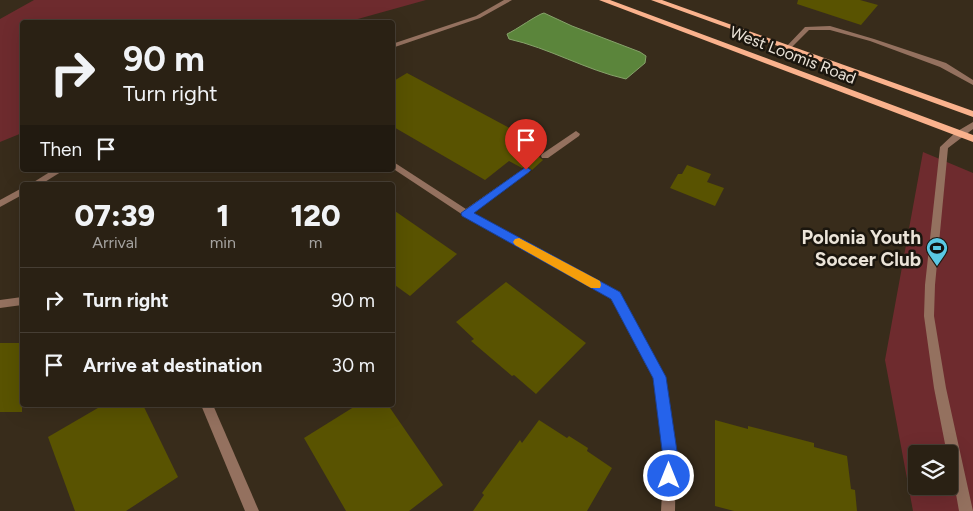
<!DOCTYPE html>
<html lang="en">
<head>
<meta charset="utf-8">
<style>
	:root { --surface:#2a2114; --page:#362e22; --text:#f1f3f6; --muted:#a5a3a0; --line:#463e34 }
	body { margin:0; font-family:Figtree,sans-serif; background:var(--page); color:var(--text); height:100vh; display:flex; flex-direction:column; font-size:19px; white-space:nowrap }
	* { box-sizing:border-box; margin:0 }
	p { font-size:16px; color:var(--muted) }
	.icon { flex:none; width:28px; height:28px; fill:none; stroke:currentColor; stroke-width:2; stroke-linecap:round; stroke-linejoin:round }
	.map { position:relative; flex:1; overflow:hidden }
	.panel { position:absolute; left:20px; top:182px; width:375px; height:225px; display:flex; flex-direction:column; background:var(--surface); border-radius:5px; box-shadow:0 5px 20px #0002,0 0 0 1px var(--line) }
	.panel>* { flex:none }
	.top-card { position:absolute; left:20px; top:20px; width:375px; height:152px; border-radius:5px; box-shadow:0 5px 20px #0002,0 0 0 1px var(--line); background:#2a2114; color:var(--text); overflow:hidden }
	.controls { position:absolute; left:908px; top:445px; display:grid; gap:10px }
	.controls a { display:grid; place-items:center; width:50px; height:50px; border-radius:5px; background:var(--surface); box-shadow:0 5px 20px #0002,0 0 0 1px var(--line); font-size:25px }
	.pin { position:absolute; display:grid; place-items:center; width:42px; height:42px; color:#fff; margin:-51px -21px; border-radius:50% 50% 50% 0; rotate:-45deg; box-shadow:0 0 5px #0007 }
	.pin .icon { rotate:45deg }
	.me { position:absolute; width:55px; margin:-28px; rotate:0deg; stroke-linejoin:round; filter:drop-shadow(0 0 4px #0008) }
	.turn { display:flex; align-items:center; gap:18px; height:105px; padding:0 20px; font-size:22px }
	.turn .icon { width:65px; height:65px; stroke-width:2.5 }
	.turn b { display:block; font-size:35px; line-height:42px }
	.then { display:flex; align-items:center; height:48px; padding:0 20px; background:#0003; gap:10px; font-size:19px }
	.eta { display:flex; justify-content:space-evenly; align-items:center; height:85px; text-align:center }
	.eta b { font-size:30px; font-weight:800; line-height:35px }
	ul { padding:0; list-style:none }
	li { display:flex; align-items:center; gap:15px; height:65px; padding:0 20px; border-top:1px solid var(--line) }
	li div { flex:1 }
	li b { display:block; font-size:19px }
	li em { font-style:normal }
	.map>svg:first-child { display:block }
	.green { fill:#6e2b2e; fill-rule:evenodd }
	.water { fill:#5b853b; stroke:#86a26a }
	.building { fill:#595301 }
	.lines { fill:none; stroke-linecap:round; stroke-linejoin:round }
	.lane { fill:#94715f; fill-rule:evenodd }
	.street { fill:#94715f; fill-rule:evenodd }
	.primary { fill:#fab28d; fill-rule:evenodd }
	.route { fill:#2563eb; stroke:#184099 }
	.slow { fill:#f59e0b }
	.labels { text-anchor:middle; dominant-baseline:central; stroke-width:5; stroke-linejoin:round; paint-order:stroke }
	.far-street-label { font-size:16px; fill:#ebe4d9; stroke:#1b160e }
	.poi-label { font-size:19px; font-weight:bold; fill:#ebe4d9; stroke:#1b160e; text-anchor:end }
</style>
</head>
<body>
<div class="map">
<svg width="973" height="511" viewBox="0 0 973 511">
	<rect width="100%" height="100%" fill="#382c1b"/>
	<!-- green -->
	<g class="green">
		<path d="M34 0H426L347 22H22V133L0 142V19Z"/>
		<path d="M923 152 973 173V511H913L885 360ZM916 454H949V486H916Z"/>
	</g>
	<!-- water -->
	<path class="water" d="M544 13 572 26 640 52 646 56 645 63 626 79C586 70 549 48 509 39L507 34C516 30 538 14 544 13Z"/>
	<!-- building -->
	<g class="building">
		<path d="M798 0H860L878 5 861 25 797 4Z"/>
		<path d="M407 73 534 141 528 146 540 153 539 157 543 160 532 170 527 166 522 168 509 161 485 180 392 126V82Z"/>
		<path d="M687 165 711 174 707 182 724 188 715 206 670 188 678 174H682Z"/>
		<path d="M392 209 457 254 410 296 392 283Z"/>
		<path d="M506 282 586 343 536 394 514 375 512 376 471 341 474 339 456 322Z"/>
		<rect x="0" y="343" width="22" height="69"/>
		<path d="M103 405H143L178 477 126 511H75L48 437Z"/>
		<path d="M357 405H388L443 485 409 511H346L304 438Z"/>
		<path d="M539 420 567 438 569 436 588 448 587 451 612 468 587 511H473L484 495 482 493 520 440 522 443Z"/>
		<path d="M715 420 748 429V426L814 443V447L847 456 851 489 855 490 857 511H734L715 506Z"/>
	</g>
	<g class="lines">
		<!-- lane -->
		<g class="lane">
			<path d="M830 26 874 39 946 63 973 80V85L940 67 870 41 830 30H809L790 49 785 48 805 27Z"/>
			<path d="M973 122V129L948 148 935 285 934 316 946 388 973 511H959L949 454H947L934 388 924 316 925 285 940 147 956 132Z"/>
			<path d="M576 131 580 134 579 136 548 158H542L541 156 542 154Z"/>
			<path d="M526 167 530 170 529 172 469 215H463L461 213 463 211Z"/>
		</g>
		<!-- street -->
		<g class="street">
			<path d="M504 0H512L480 18 392 48V44L476 16Z"/>
			<path d="M392 161 469 211 619 293 665 377 676 458 675 511H661L664 458 653 378 611 299 463 215 392 168Z"/>
			<path d="M53 170H64L40 185H29Z"/>
			<path d="M22 188V195L0 207V200Z"/>
			<path d="M22 297V305L0 308V300Z"/>
			<path d="M201 405H213L259 511H245Z"/>
		</g>
		<!-- primary -->
		<g class="primary">
			<path d="M599 0H610L973 135V142Z"/>
			<path d="M651 0H662L973 111V117Z"/>
		</g>
	</g>
	<!-- route -->
	<path class="route" d="M526 167 531 170 529 172 474 213 620 292 666 377 678 458 677 476 675 481 669 484 664 481 662 476 663 458 653 378 611 299 462 216 461 213Z"/>
	<!-- slow -->
	<path class="slow" d="M519 238 600 281 601 285 600 288H591L515 245 513 242 515 239Z"/>
	<!-- icons -->
	<defs>
		<g id="stadium-pin" transform="scale(1.125)"><path d="M0 17L-7.5 6A9.5 9.5 0 1 1 7.5 6Z" fill="#5ac8e5" stroke="#1b160e"/><path d="M0-5a6.5 5 0 1 0 0 10a6.5 5 0 1 0 0-10ZM-3.5-1.8h7v3.6h-7Z" fill="#111"/></g>
	</defs>
	<g fill-rule="evenodd">
		<use href="#stadium-pin" x="937" y="248"/>
	</g>
	<g class="labels">
		<!-- far-street labels -->
		<g class="far-street-label">
			<text transform="translate(793 55) rotate(21)">West Loomis Road</text>
		</g>
		<!-- poi labels -->
		<g class="poi-label">
			<text x="921" y="237">Polonia Youth<tspan x="921" dy="22">Soccer Club</tspan></text>
		</g>
	</g>
</svg>
<div class="controls">
<a><svg class="icon" aria-label="layers" viewBox="0 0 24 24"><path d="M12 4l9 5-9 5-9-5zM3 14l9 5 9-5"/></svg></a>
</div>
<div class="pin" style="left:526px;top:170px;background:#d93025"><svg class="icon" aria-label="arrive" viewBox="0 0 24 24"><path d="M6 21V4h12l-3 4 3 4H6"/></svg></div>
<svg class="me" style="left:669px;top:476px" viewBox="-20 -20 40 40"><circle r="17" fill="#2563eb" stroke="#fff" stroke-width="3"/><path d="M0-11L8 9 0 5-8 9z" fill="#fff"/></svg>
<div class="top-card">
<div class="turn"><svg class="icon" aria-label="right" viewBox="0 0 24 24"><path d="M7 20v-9h11M14 6l5 5-5 5"/></svg><div><b>90 m</b>Turn right</div></div>
<div class="then">Then<svg class="icon" aria-label="arrive" viewBox="0 0 24 24"><path d="M6 21V4h12l-3 4 3 4H6"/></svg></div>
</div>
<section class="panel">
<div class="eta">
<div><b>07:39</b><p>Arrival</p></div>
<div><b>1</b><p>min</p></div>
<div><b>120</b><p>m</p></div>
</div>
<ul>
<li><svg class="icon" aria-label="right" viewBox="0 0 24 24"><path d="M7 20v-9h11M14 6l5 5-5 5"/></svg><div><b>Turn right</b></div><em>90 m</em></li>
<li><svg class="icon" aria-label="arrive" viewBox="0 0 24 24"><path d="M6 21V4h12l-3 4 3 4H6"/></svg><div><b>Arrive at destination</b></div><em>30 m</em></li>
</ul>
</section>
</div>
</body>
</html>
